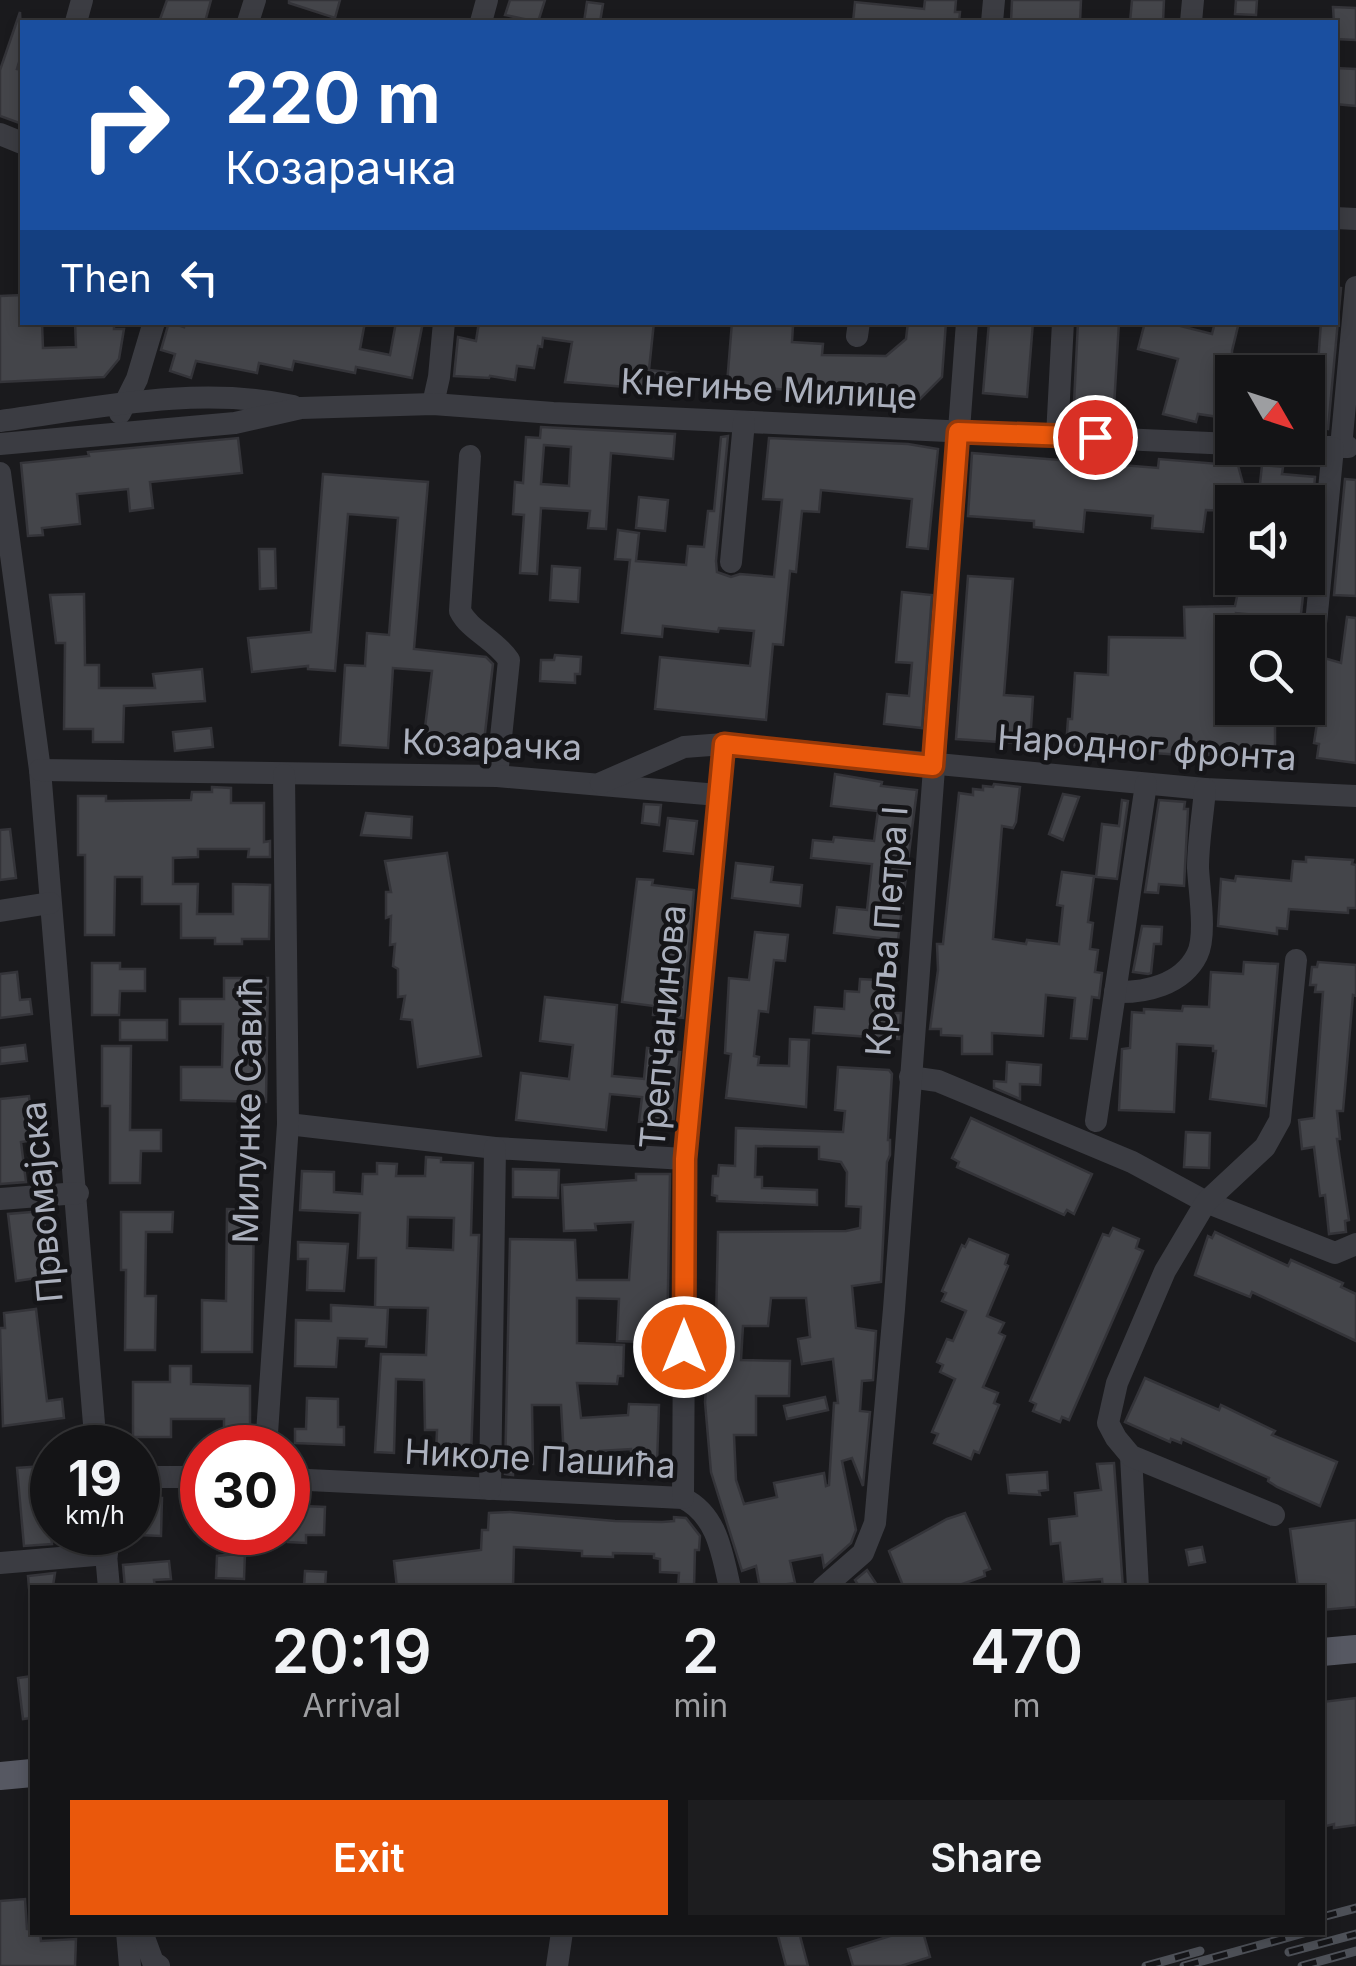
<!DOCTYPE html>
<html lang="en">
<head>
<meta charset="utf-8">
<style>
	:root { --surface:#141416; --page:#1d1d1f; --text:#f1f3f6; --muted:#9d9ea1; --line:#333335; --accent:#ea580c }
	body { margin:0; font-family:Inter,sans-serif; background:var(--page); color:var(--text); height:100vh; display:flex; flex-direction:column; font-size:38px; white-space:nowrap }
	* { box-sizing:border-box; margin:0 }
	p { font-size:32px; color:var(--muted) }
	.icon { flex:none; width:55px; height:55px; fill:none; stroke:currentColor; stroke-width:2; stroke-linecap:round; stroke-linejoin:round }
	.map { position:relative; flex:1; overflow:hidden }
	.details { position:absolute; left:30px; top:1585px; width:1295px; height:350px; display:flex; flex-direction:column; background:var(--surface); border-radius:0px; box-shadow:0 5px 15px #0003,0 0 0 2px var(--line) }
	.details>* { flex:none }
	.guide { position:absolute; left:20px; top:20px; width:1318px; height:305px; border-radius:0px; box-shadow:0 5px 15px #0003,0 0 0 2px var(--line); background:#1a4fa0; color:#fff; overflow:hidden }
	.needle { width:65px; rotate:129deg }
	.buttons { position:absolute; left:1215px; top:355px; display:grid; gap:20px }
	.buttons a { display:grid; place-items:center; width:110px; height:110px; border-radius:0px; background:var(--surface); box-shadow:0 5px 15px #0003,0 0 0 2px var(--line); font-size:50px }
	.speed { position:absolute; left:30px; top:1425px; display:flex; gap:20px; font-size:50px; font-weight:700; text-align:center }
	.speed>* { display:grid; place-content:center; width:130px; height:130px; border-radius:50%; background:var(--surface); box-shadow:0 5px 15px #0003,0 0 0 2px var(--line); line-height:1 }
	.speed small { font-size:25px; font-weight:400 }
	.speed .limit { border:15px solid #d22; background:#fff; color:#111 }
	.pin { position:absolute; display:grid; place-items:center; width:85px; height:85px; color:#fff; margin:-42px; border:5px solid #fff; border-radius:50%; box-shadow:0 2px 10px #0007 }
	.me { position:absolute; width:110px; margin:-55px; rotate:0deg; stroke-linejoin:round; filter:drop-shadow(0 0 8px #0008) }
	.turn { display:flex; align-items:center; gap:35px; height:210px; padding:0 40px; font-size:45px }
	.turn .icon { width:130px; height:130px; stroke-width:2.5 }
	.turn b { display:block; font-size:70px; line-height:85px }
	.then { display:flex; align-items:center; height:95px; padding:0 40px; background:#0003; gap:20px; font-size:38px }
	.eta { display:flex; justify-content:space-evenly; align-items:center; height:170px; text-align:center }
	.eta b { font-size:60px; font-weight:600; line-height:70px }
	.cta { display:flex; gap:20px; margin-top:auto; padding:20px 40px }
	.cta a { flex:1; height:115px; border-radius:0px; background:var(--accent); color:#fff; font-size:40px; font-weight:600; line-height:115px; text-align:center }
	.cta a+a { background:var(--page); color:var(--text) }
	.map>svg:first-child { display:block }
	.building { fill:#44454a; stroke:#343439; stroke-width:2.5; fill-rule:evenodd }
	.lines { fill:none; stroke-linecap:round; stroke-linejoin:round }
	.minor { stroke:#3b3c42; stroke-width:22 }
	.major { stroke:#565862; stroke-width:28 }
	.rail-casing { stroke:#4d5057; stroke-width:9 }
	.rail { stroke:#151518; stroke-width:5; stroke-dasharray:15; stroke-linecap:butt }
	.route-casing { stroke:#983908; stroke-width:25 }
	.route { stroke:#ea580c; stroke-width:18 }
	.labels { text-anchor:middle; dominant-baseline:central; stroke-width:9; stroke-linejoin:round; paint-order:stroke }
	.street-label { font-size:35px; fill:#abb0bd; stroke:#151518 }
</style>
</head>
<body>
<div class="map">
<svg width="1356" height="1966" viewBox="0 0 1356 1966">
	<rect width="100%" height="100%" fill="#1a1a1d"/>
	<!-- building -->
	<g class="building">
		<path d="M167 0H211L205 22H159Z"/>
		<path d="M289 0H340L335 18 289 3Z"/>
		<path d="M510 0H545L538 22 505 15Z"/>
		<path d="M925 0H956L955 12H960L959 22H853L855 2 924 9Z"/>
		<path d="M1012 0H1081L1080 22H1011Z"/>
		<path d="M1132 0H1164L1163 22H1130Z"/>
		<path d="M1236 0H1257L1256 15 1235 14Z"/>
		<path d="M587 2 603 4 600 22H584Z"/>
		<path d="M1333 7 1356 8V40L1335 39Z"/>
		<path d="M20 12 22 52 17 69 22 70V124L0 116V70Z"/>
		<path d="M1335 68 1356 69V106L1335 104Z"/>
		<path d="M1335 287 1341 288 1328 429 1308 425V384L1312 385 1313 364H1318L1321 322H1335Z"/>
		<path d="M22 295V323H42L43 348 76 347 75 322H114V329H124L119 359 104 377 0 382V296Z"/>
		<path d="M169 322 184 327 185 322H365L360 349 390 355 396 322H423L412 378 356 367 355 373 294 361 292 370 259 363 257 373 196 361 191 378 170 371 175 354 161 350Z"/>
		<path d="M479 322H654L649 370 677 373 675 391 565 382 572 342 543 338 542 347 538 346 534 368 517 366 515 380 490 376 489 378 454 376 458 337 476 341Z"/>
		<path d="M732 322 793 326 792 342 823 344 822 355 886 356 906 339 908 322H946L942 377 916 403 797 394 798 391 727 384Z"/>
		<path d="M989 322H1033L1027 397 983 393Z"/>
		<path d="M1078 322H1119L1114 407 1074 403Z"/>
		<path d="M1145 322H1165L1212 334 1215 322H1239L1232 351V419L1198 414 1196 422 1163 414 1178 359 1138 349Z"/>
		<path d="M541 427 675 434 673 459 611 453 606 529 588 528 590 511 541 508 537 574 520 573 524 515 513 514 515 482 523 483 526 437 540 438ZM544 445 571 447 569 486 541 484Z"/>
		<path d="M728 436 716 561 717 572 731 577 740 574 774 577 782 500 763 499 769 438 908 444 938 449 928 549 907 547 912 499 821 490 819 512 802 511 796 572 790 571 783 645 773 644 766 720 655 709 660 657 750 666 754 631 719 628 718 632 663 626 662 637 622 633 630 560 615 559 618 530 639 533 636 561 686 565 688 546 704 547 708 511H714L721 437Z"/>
		<path d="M238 438 242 473 150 482 153 508 130 511 128 489 77 494 80 524 42 528 43 535 28 536 21 463 89 456 88 452Z"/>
		<path d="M972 453 1158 468 1159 459 1218 464V458H1236L1248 502H1229V511L1206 510 1203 532 1152 528 1153 516 1085 510 1083 532 1034 527V521L968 516Z"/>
		<path d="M1262 465 1283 467 1282 474 1315 477 1308 556V502H1258Z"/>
		<path d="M323 474 428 482 414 649 486 657 493 664 482 759 422 752 432 671 393 668 388 748 340 745 345 665 365 666 367 633 389 635 398 518 348 514 335 671 308 669V666L252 672 248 638 311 632Z"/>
		<path d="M1345 479 1356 480V596L1334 595Z"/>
		<path d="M639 497 668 500 665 531 636 528Z"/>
		<path d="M259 549H275L276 588 260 589Z"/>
		<path d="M552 566 580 568 578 602 550 600Z"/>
		<path d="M968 576 1013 579 1004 695 1033 697 1030 744 956 739Z"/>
		<path d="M1241 578H1305L1299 632H1266L1268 616 1236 613V632L1217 635 1221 690H1232V708H1271V718H1275V754L1182 755 1066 747 1068 719H1072L1075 673 1108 675 1109 637 1185 638 1184 607 1235 606Z"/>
		<path d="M902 592 932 595 922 728 884 724 887 694 909 696 912 663 896 662Z"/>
		<path d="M84 594 85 665H99V688H155L153 674 202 669 205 701 124 706 123 742H93V729H64L65 643H56L50 595Z"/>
		<path d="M1347 617 1356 618V763L1317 758 1319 744 1314 743 1317 723 1321 724 1324 683H1308V659L1324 658 1341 663Z"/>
		<path d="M555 655 581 657 580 674H575V683L540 681 541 660H554Z"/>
		<path d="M211 728 213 747 175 751 173 732Z"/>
		<path d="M835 774 882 782 881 786 917 790 898 940 834 933 837 907 867 910 872 864 811 858 813 840 833 842 834 837 874 841 878 811 831 806Z"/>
		<path d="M994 784 1020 787 1016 822 1013 828 1002 826 993 939 1026 944 1027 940 1059 944 1063 906 1057 905 1062 872 1094 876 1088 922 1093 923 1090 949 1098 950 1095 972 1102 973 1099 998 1092 997 1087 1039 1071 1038 1075 998 1046 995 1043 1036 992 1033V1054H962V1036L941 1035V1029H930L938 970 937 944H943L959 793 973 795V789L983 790V786L993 787Z"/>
		<path d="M212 787 231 788V803H264V842L270 841V857H248L249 849H198V857L173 858V884H198L197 914H233V884L270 885 269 939H242V944H215V938H181V904H142V877H115L114 935H85V855H78V796H106V801L191 800 192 792H212Z"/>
		<path d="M1063 794 1079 797 1063 840 1049 834Z"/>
		<path d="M1122 800 1128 801 1117 879 1096 877 1102 824 1119 826Z"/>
		<path d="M1159 800 1185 802 1184 809H1188L1184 886 1159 884 1158 893 1145 892Z"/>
		<path d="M644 804 661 805 659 825 642 823Z"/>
		<path d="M366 813 412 817 411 838 361 835Z"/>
		<path d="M668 818 697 821 693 854 664 851Z"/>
		<path d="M10 829 16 878 0 880V830Z"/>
		<path d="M447 853 481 1056 418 1067 412 1020 401 1019 405 996 398 997V969L393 966 395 944 390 945 391 916 386 918V892H391L385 861Z"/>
		<path d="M1306 857 1353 860 1352 864 1356 865V908H1348V913L1289 909 1287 929 1277 928V934L1218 926 1221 879 1235 881 1236 876 1291 881 1293 861 1306 862Z"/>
		<path d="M736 863 773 867 771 882 802 885 800 906 732 898Z"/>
		<path d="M637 879 653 880 652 885 694 890 683 1018 653 1015 654 1006 622 1002Z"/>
		<path d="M1142 926 1162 927 1161 944H1154L1151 973 1148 974 1133 972Z"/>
		<path d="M755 932 788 935 785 961 774 960 768 1012 759 1011 754 1056 759 1057 758 1065 789 1066 790 1039 809 1040 806 1107 726 1098 731 1054 725 1053 729 978 749 980Z"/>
		<path d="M1244 962 1278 964 1266 1106 1210 1099 1216 1051H1213V1046L1177 1044 1174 1112 1119 1110 1122 1049 1130 1048 1132 1012 1144 1013V1009L1182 1011 1183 1006 1209 1007 1211 972 1243 974Z"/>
		<path d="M1318 962 1356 965V996L1353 995 1343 1111H1337L1340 1139H1337L1349 1220 1345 1221 1346 1232 1329 1234 1325 1195 1320 1196 1314 1147 1302 1149 1299 1120 1314 1118 1323 992H1315L1316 985H1310L1312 967H1317Z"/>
		<path d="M92 963H120V969H145V991H120L119 1015H92Z"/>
		<path d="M17 972 20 1000 30 999 32 1014 0 1018V974Z"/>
		<path d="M224 978H268L266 1102 181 1100V1067H222L223 1024H180V999H224Z"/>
		<path d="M860 979 894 981 892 1013H901L899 1039 813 1033 815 1007 844 1009 845 991 859 992Z"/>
		<path d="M545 997 617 1005 612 1076 644 1079 647 1048 680 1052 673 1126 639 1122 642 1097 610 1094 606 1130 516 1120 521 1073 569 1079 573 1045 540 1041Z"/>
		<rect x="120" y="1020" width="47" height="20"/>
		<path d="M25 1045 27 1061 0 1064V1048Z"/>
		<path d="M102 1046H131L130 1130H161V1151H141L140 1183H110V1106H102Z"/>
		<path d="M1007 1062 1041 1065 1040 1085 1020 1084V1099L994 1088V1081L1006 1082Z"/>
		<path d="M838 1067 889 1070 892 1074 888 1140H890V1155L887 1162 881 1282 852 1286 856 1328 876 1331 873 1380 862 1381 860 1411 870 1412 863 1486 852 1458 842 1461 856 1530 851 1543 824 1567 822 1555 790 1561 795 1583 760 1588 756 1566 742 1571 711 1472 705 1402 711 1321 716 1322 718 1232 846 1231 860 1228 861 1207 846 1206 847 1172 841 1162 819 1159V1147L756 1146 755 1177H762V1188L817 1190V1205L717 1201V1196L712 1195 713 1176H718L719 1165 735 1166 736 1128 843 1132 845 1111 835 1110ZM771 1298H806L810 1337 798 1339 802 1364 833 1359 838 1403H834L829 1485 826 1486 824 1473 774 1483 777 1497 744 1504 736 1480 734 1435H756V1396H789L790 1361 741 1360 743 1326H768Z"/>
		<path d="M29 1096 34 1140 21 1142 26 1182 0 1184V1099Z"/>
		<path d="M971 1118 1092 1174 1074 1214 1067 1210 1064 1215 957 1167 959 1162 952 1158Z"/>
		<path d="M1186 1132 1210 1133 1209 1168 1184 1167Z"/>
		<path d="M426 1157 441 1158V1162L473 1163 471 1235H479L471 1456 436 1454 437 1430H425L424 1380 396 1379 394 1453 375 1452 381 1354 426 1355 428 1308 375 1307 376 1258H358L360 1213 300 1210 302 1171 334 1172V1192L362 1194 363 1174H377V1163L397 1164 396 1176H425ZM408 1217 454 1218 453 1250 407 1248Z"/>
		<path d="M513 1169 559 1170 558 1198 513 1197Z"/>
		<path d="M636 1174H670L667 1343 617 1341 619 1299 577 1298V1343L624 1345 623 1376H618L617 1384 577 1383 581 1418 628 1415 629 1404 659 1405 657 1464H654V1473L631 1472V1449L600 1451 598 1459 564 1458 561 1405H532L533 1464H513V1475L505 1474 510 1239 575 1240 577 1280H629L633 1222 595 1224 596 1230 564 1231 562 1185 636 1180Z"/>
		<path d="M227 1209 254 1210 252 1352H202V1300L226 1301Z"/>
		<path d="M43 1211 51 1276 16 1281 8 1214Z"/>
		<path d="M121 1212H173L172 1232H146L145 1296H156L155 1350H125L126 1270H121Z"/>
		<path d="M1113 1228 1139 1239 1136 1248 1143 1251 1069 1420 1062 1417 1060 1422 1033 1411 1036 1404 1030 1401 1103 1234 1109 1236Z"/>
		<path d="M1215 1232 1288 1266 1291 1260 1343 1283 1341 1287 1356 1294V1341L1252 1292 1250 1297 1195 1275 1208 1236 1212 1238Z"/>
		<path d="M969 1239 1008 1255 1005 1264 1008 1266 987 1316 1004 1323 999 1333 1005 1336 983 1387 998 1393 994 1403 999 1405 979 1453 974 1451 971 1459 934 1443 938 1434 932 1432 955 1379 940 1372 943 1365 937 1362 947 1339 953 1341 966 1311 942 1301 946 1293 942 1291 962 1245 965 1247Z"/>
		<path d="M298 1242 348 1244 344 1291 307 1290 308 1259H298Z"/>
		<path d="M331 1305 388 1308 386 1347 366 1346 367 1339 338 1338 336 1367 295 1366 296 1320 331 1321Z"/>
		<path d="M36 1309 47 1401 62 1399 64 1418 3 1426 0 1328H5L4 1313Z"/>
		<path d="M170 1366H191V1384L250 1386V1431H224V1419H171V1437H133V1382H170Z"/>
		<path d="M1145 1378 1219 1410 1221 1405 1275 1431 1272 1435 1337 1462 1320 1506 1277 1487 1268 1481 1269 1478 1182 1439 1181 1443 1171 1439 1170 1442 1125 1422Z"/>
		<path d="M825 1397 828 1410 787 1419 784 1406Z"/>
		<path d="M307 1398 338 1399V1427H344V1445L295 1443V1429H306Z"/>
		<path d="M1114 1463 1123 1588H1103L1102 1579 1064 1582 1060 1543 1051 1544 1049 1519 1077 1516 1075 1493 1101 1490 1097 1464Z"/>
		<path d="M43 1466 46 1493 52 1492V1515H48L52 1544 24 1546 17 1468Z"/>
		<path d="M1047 1472 1048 1490 1039 1491 1040 1495 1009 1493 1007 1475Z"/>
		<path d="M288 1495 305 1496 304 1506 325 1507 324 1535H306V1543L288 1542Z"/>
		<path d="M138 1497 162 1498 161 1536 138 1535Z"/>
		<path d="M510 1512 615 1521 662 1522 674 1521V1517L686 1518 700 1536 699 1550H695L694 1588H678L679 1573 660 1572V1559L654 1558V1554L613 1553V1557L582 1556V1551L514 1547 513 1588H397L394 1561 481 1550 482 1530H488L489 1513Z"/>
		<path d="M965 1513 990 1569 984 1571 985 1576 951 1588H904L889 1551 947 1519Z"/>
		<path d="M1356 1520V1607L1322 1610V1588H1298L1290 1529Z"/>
		<path d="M1202 1547 1205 1562 1189 1565 1186 1550Z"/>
		<path d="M245 1553 244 1579 216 1578 217 1556Z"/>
		<path d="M169 1561 171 1579 154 1580 155 1588H125L123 1565Z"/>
		<path d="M867 1570 879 1588H860L855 1580Z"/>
		<path d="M305 1571 326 1572 325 1588H304Z"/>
		<path d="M55 1573 53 1586 29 1588 28 1576Z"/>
		<path d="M32 1676V1718L23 1719 18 1678Z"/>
		<path d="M1356 1698V1825L1334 1828V1824L1322 1827V1702Z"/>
		<path d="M25 1899 27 1929 40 1932 41 1941 76 1939 75 1966H0V1901Z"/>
		<path d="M777 1932H799L808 1966H786Z"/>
		<path d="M903 1932H923L930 1957 901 1966H853L848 1949Z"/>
	</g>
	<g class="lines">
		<!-- minor -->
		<g class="minor">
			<path d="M76 22 82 0"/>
			<path d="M248 22 255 0"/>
			<path d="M481 22 487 0"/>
			<path d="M992 22 994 0"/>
			<path d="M1191 22 1193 0"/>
			<path d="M0 134 22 143"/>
			<path d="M1335 218 1356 219"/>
			<path d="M857 336 859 322"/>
			<path d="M433 404 439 377 444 322"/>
			<path d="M120 413 137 379 154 322"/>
			<path d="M0 421C95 408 199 385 293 406"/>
			<path d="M1057 436 1063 322"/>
			<path d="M0 444 235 423 301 408 433 404 553 413 1232 444"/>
			<path d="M1308 447H1348"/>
			<path d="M1341 447 1356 287"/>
			<path d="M470 456 460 611C470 631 495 639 509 660L497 776"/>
			<path d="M0 473 40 770 96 1448"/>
			<path d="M731 562 744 422"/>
			<path d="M1314 644 1333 448"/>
			<path d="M40 770 497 776 718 795"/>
			<path d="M601 783 684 747 724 744 1205 789 1356 796"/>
			<path d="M0 911 50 903"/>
			<path d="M1115 992C1145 993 1182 985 1197 955 1207 936 1199 890 1198 868 1198 842 1203 815 1205 789"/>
			<path d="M910 1077 938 1081 1132 1162 1206 1202 1335 1253 1356 1244"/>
			<path d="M1096 1121 1146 784"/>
			<path d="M288 1124 495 1148 685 1159"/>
			<path d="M0 1199 78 1193"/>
			<path d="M266 1448 288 1124 284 775"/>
			<path d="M1131 1456 1138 1588"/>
			<path d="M138 1477H202"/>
			<path d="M288 1479 683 1498C717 1515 722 1552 730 1588"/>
			<path d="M490 1489 495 1148"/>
			<path d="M683 1498 685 1159 724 744"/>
			<path d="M1274 1515 1131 1456 1116 1438 1108 1423 1117 1383 1165 1271 1206 1202 1265 1147 1280 1120 1296 960"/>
			<path d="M104 1532 109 1588"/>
			<path d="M0 1563 107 1554"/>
			<path d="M823 1588 863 1553 875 1523 894 1309 967 322"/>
			<path d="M127 1932 130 1966"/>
			<path d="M142 1932 153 1962 159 1966"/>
			<path d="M557 1966 562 1932"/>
		</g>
		<!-- major -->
		<g class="major">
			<path d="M1322 1652 1356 1649"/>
			<path d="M0 1776 32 1773"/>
		</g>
		<!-- rail casing -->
		<g class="rail-casing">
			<g id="rail">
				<path d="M1322 1917 1356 1908"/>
				<path d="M1289 1952 1356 1934"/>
				<path d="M1146 1966 1200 1951"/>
				<path d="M1184 1966 1307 1932"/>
				<path d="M1302 1966 1356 1951"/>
			</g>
		</g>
		<!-- rail -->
		<use href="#rail" class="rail"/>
	</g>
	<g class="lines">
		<!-- route casing -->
		<g class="route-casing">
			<path id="route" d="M684 1347 685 1159 724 744 933 766 958 432 1095 437"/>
		</g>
		<!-- route -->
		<use href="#route" class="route"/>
	</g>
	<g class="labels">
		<!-- street labels -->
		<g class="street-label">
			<text transform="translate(769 388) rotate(3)">Кнегиње Милице</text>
			<text transform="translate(492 744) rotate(2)">Козарачка</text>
			<text transform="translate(1147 747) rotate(4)">Народног фронта</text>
			<text transform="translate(886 931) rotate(-86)">Краља Петра I</text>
			<text transform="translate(662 1027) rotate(-85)">Трепчанинова</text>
			<text transform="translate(247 1110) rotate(-89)">Милунке Савић</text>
			<text transform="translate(41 1202) rotate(-95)">Првомајска</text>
			<text transform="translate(540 1458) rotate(3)">Николе Пашића</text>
		</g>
	</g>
</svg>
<div class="buttons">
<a><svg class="needle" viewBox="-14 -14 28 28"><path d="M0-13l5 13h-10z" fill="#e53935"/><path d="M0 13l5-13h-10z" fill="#9d9ea1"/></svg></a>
<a><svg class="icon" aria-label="sound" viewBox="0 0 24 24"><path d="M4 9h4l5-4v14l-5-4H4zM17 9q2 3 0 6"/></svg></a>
<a><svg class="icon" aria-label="search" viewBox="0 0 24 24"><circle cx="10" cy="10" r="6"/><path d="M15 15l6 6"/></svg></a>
</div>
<div class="speed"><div>19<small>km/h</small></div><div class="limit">30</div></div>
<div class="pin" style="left:1095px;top:437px;background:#d93025"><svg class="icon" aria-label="arrive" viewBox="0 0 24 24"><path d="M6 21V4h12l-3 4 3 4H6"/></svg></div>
<svg class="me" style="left:684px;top:1347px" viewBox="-20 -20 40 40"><circle r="17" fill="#ea580c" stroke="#fff" stroke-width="3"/><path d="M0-11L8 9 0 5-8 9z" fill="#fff"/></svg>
<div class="guide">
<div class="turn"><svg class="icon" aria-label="right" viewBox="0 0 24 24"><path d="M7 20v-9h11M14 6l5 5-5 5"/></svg><div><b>220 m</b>Козарачка</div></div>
<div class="then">Then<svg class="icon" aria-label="left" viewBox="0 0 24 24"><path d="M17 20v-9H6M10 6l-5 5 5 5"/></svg></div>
</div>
<section class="details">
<div class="eta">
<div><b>20:19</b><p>Arrival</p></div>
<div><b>2</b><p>min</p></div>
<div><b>470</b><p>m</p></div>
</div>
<div class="cta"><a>Exit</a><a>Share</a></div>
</section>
</div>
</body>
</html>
